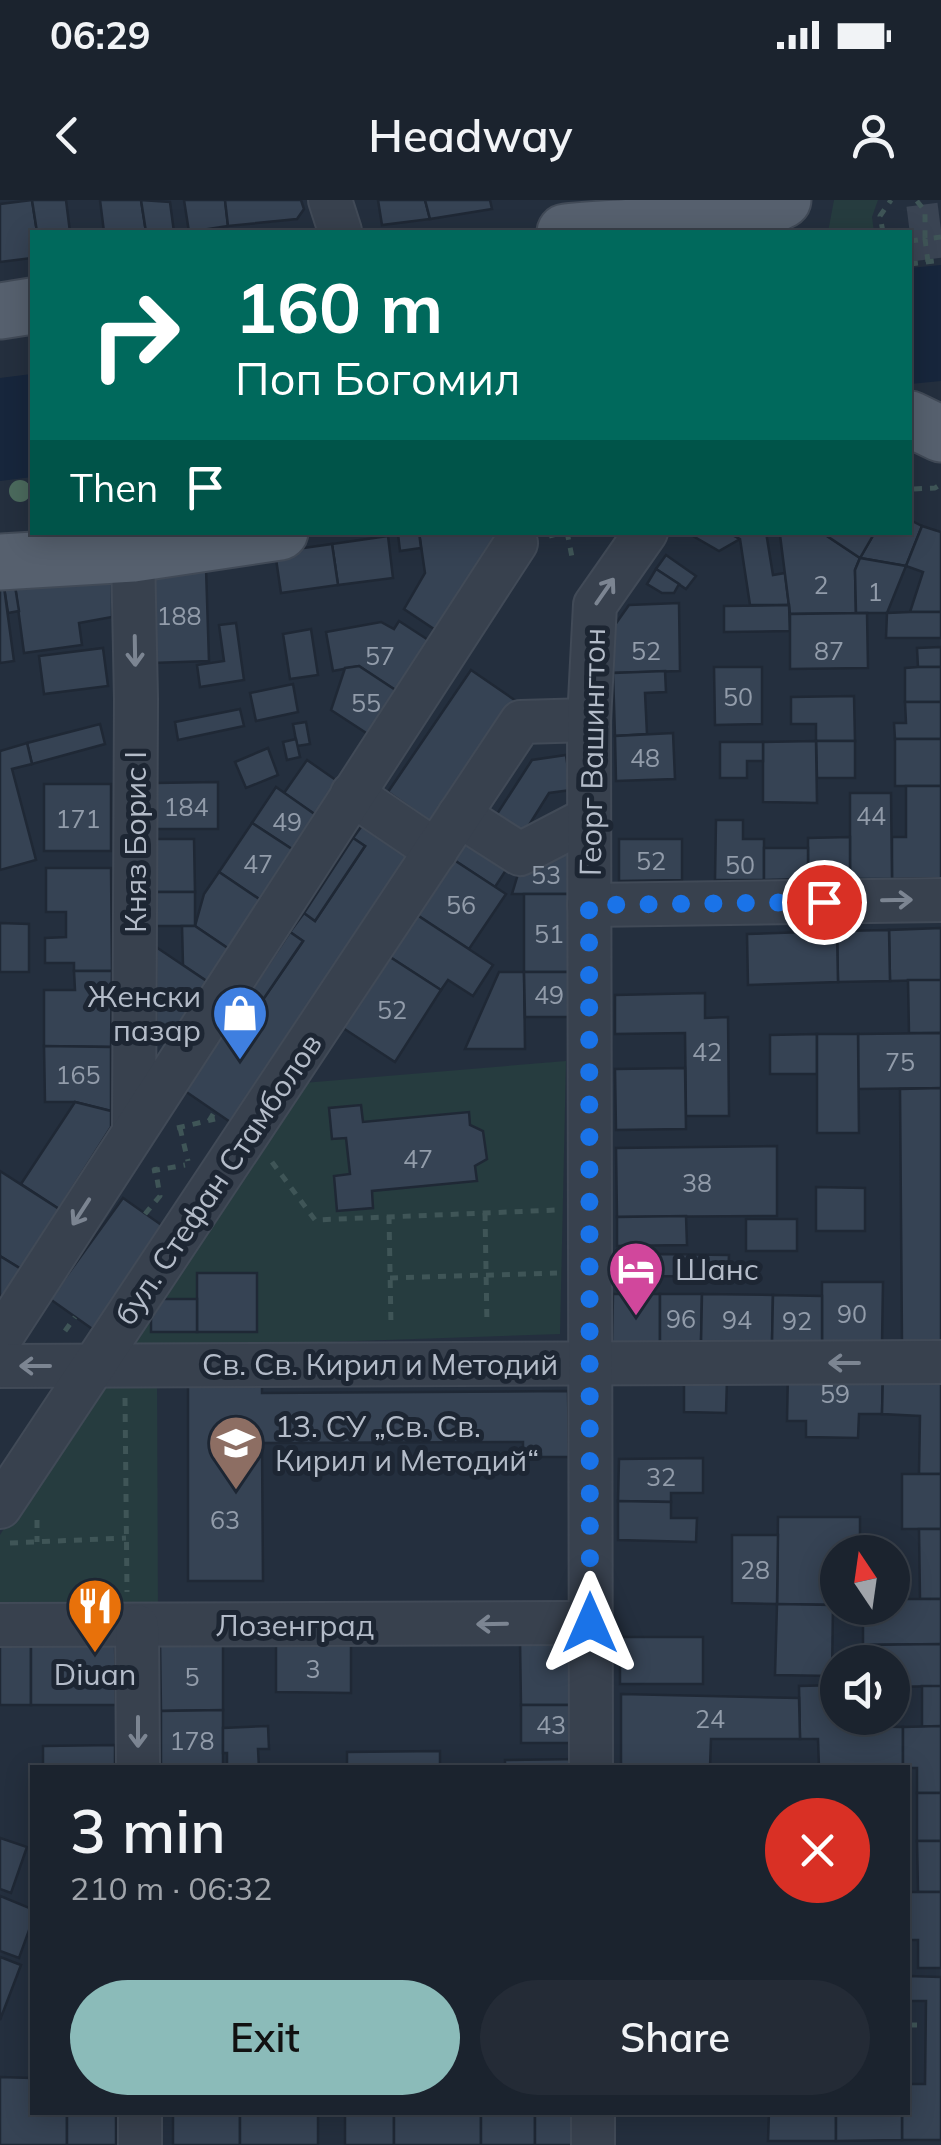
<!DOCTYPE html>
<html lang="en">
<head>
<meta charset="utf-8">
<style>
	:root { --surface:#1b232e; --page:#242b36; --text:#f1f3f6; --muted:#a0a4aa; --line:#39404a; --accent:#8bbbb9 }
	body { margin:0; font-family:Mulish,sans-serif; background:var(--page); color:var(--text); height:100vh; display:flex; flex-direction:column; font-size:38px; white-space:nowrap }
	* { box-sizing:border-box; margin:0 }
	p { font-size:32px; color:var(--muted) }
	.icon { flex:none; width:55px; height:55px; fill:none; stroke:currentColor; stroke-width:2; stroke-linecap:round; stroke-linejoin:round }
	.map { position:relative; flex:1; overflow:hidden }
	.side { position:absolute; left:30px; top:1565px; width:880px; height:350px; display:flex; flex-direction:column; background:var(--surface); border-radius:0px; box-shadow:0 5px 25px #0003,0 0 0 2px var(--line) }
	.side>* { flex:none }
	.guide { position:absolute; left:30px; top:30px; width:882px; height:305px; border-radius:0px; box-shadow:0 5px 25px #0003,0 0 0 2px var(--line); background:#00695c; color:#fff; overflow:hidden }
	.needle { width:65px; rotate:347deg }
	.controls { position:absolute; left:820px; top:1335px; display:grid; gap:20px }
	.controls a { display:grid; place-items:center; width:90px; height:90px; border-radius:50%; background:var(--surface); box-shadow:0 5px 25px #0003,0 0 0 2px var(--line); font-size:50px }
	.pin { position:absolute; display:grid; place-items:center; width:85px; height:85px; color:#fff; margin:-42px; border:5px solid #fff; border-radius:50%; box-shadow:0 2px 10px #0007 }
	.me { position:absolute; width:110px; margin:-55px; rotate:0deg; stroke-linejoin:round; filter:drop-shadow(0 0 8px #0008) }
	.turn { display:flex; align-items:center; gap:35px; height:210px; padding:0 40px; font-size:45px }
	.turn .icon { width:130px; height:130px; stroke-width:2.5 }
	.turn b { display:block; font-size:70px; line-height:85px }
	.then { display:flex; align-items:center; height:95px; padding:0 40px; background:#0003; gap:20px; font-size:38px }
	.round { display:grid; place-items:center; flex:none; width:105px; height:105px; border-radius:52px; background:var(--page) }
	.summary { display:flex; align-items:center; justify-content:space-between; height:170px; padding:0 40px }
	h1 { font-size:60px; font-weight:600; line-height:75px }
	.cta { display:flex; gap:20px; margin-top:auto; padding:20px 40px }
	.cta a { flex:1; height:115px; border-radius:60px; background:var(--accent); color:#111; font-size:40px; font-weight:600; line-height:115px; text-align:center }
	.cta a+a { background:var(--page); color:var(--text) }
	.status { display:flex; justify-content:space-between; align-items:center; height:70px; padding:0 50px; background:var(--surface); direction:ltr }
	.status svg { height:28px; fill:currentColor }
	header { display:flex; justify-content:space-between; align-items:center; height:130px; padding:0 40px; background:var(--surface); font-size:45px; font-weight:600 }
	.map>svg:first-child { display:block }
	.green { fill:#263c3f }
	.water { fill:#17263c }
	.building { fill:#364354; stroke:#1f2835; stroke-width:2.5 }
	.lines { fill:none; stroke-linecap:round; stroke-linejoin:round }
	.major-tunnel { stroke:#3a4453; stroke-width:55; stroke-dasharray:55 28; stroke-linecap:butt }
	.minor-casing { stroke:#414a57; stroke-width:46 }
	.major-casing { stroke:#414a57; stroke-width:59 }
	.path { stroke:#3f5557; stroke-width:5; stroke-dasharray:8 8; stroke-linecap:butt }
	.minor { stroke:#38414e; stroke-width:42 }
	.major { stroke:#56606e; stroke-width:55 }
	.tree { fill:#4b6a5d }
	.oneway { stroke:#7c8592 }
	.route { stroke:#1a73e8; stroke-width:18; stroke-dasharray:0 32.4 }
	.labels { text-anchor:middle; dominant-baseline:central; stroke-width:10; stroke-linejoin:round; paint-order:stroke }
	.number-label { font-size:25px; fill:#929caa }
	.street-label { font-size:30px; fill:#b4bcc9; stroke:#1d2633 }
	.poi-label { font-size:30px; fill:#b4bcc9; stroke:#1d2633; text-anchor:start }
</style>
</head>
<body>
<div class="status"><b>06:29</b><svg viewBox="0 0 49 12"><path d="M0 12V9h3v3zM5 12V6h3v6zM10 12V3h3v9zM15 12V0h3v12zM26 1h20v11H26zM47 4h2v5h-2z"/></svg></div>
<header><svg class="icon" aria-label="back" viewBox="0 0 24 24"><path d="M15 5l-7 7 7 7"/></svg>Headway<svg class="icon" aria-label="person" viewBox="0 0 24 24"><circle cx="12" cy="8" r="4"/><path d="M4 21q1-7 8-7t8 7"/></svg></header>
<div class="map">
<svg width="941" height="1945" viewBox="0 0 941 1945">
	<rect width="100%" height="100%" fill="#242f3e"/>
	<!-- green -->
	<g class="green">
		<path d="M834 0H878L872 17 874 32H828Z"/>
		<path d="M566 861 560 1134 121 1149 303 883Z"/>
		<path d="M157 1171 158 1413H0V1335L99 1177Z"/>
	</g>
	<!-- water -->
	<g class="water">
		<path d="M941 65V181L910 184V68Z"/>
		<path d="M32 174V277L0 281V178Z"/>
	</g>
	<!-- building -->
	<g class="building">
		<path d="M32 0 37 32H32V58L0 62V4Z"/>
		<path d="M32 0H66L70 32H37Z"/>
		<path d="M100 0H141L146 32H104Z"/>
		<path d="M141 0 170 2 174 32H146Z"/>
		<path d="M184 0H225L228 26 189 32Z"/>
		<path d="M225 0H301L304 9 297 19 228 26Z"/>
		<path d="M378 0H425L430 19 382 25Z"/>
		<path d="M425 0H490L492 9 430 19Z"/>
		<path d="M910 320 922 326 906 366 860 358 875 332H910Z"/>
		<path d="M922 326 941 332V412H910L923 372 906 366Z"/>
		<path d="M419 332H497L507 342 443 435 404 409 425 373Z"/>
		<path d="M419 332 421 348 400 351 398 334Z"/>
		<path d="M686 332H727L740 339 719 351Z"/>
		<path d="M727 332H766L773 375 785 373 789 405H750L740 339Z"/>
		<path d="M797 332H821L860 358 855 370 856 413 790 414 780 335Z"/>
		<path d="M821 332H875L860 358Z"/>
		<path d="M388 336 393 378 338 385 332 344Z"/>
		<path d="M332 344 338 385 281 393 275 352Z"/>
		<path d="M666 355 696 376 686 389 656 369Z"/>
		<path d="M860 358 906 366 887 413H856L855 370Z"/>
		<path d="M206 368 209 461 152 463 148 370Z"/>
		<path d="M656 369 679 384 674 393H662L647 384Z"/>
		<path d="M112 379V417L79 423 82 445 24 453 15 386Z"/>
		<path d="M15 386 19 411 8 413 4 387Z"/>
		<path d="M4 387 14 461 0 463V388Z"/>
		<path d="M679 403 680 471 613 473 612 429 629 405Z"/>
		<path d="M789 405 790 431 724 432V406Z"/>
		<path d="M910 412H941V438H886L887 413Z"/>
		<path d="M867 413 868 468 790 469V414Z"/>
		<path d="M399 421 436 445 403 495 359 466 333 471 326 432 381 422 394 429Z"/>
		<path d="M236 423 244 480 200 487 197 465 224 461 219 425Z"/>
		<path d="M311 429 318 475 290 479 283 434Z"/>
		<path d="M941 447V467H918L917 448Z"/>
		<path d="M103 448 108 486 44 494 39 456Z"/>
		<path d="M359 466 403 495 374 538 331 510 345 468Z"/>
		<path d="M714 467H762V524L715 525Z"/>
		<path d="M918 467H941V502H905V468Z"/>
		<path d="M471 470 519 503 435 625 388 592Z"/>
		<path d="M665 471 666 492 645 493 647 534 615 536 613 473Z"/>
		<path d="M293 484 298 512 256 521 250 493Z"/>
		<path d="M854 496 855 541H816V524H791V497Z"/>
		<path d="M905 502H941V539H895L894 523H906Z"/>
		<path d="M240 509 244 526 178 540 175 522Z"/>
		<path d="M306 522 310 544 297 546 293 524Z"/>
		<path d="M100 524 105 544 32 564 27 543Z"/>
		<path d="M673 533 675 579 616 581 615 536Z"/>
		<path d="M296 539 300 557 287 560 283 542Z"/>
		<rect x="895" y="539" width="46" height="47"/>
		<path d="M816 541H855V578H817Z"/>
		<path d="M816 541 817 603 763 602V542Z"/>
		<path d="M720 542H763V561H747V578H720Z"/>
		<path d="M27 543 32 564 12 569 36 660 0 670V551Z"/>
		<path d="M268 548 278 575 246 588 235 562Z"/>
		<path d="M566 555 571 590 549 593 516 646 488 628 532 560Z"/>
		<path d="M307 560 343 585 323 620 284 593Z"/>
		<path d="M218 582V629H155V583Z"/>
		<rect x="44" y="584" width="67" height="67"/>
		<path d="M906 586H941V678L892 679V637H906Z"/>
		<path d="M276 587 323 620 298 653 252 623Z"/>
		<path d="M850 593H891L892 679H850Z"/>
		<path d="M716 620H743V639H764V680H715Z"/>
		<path d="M252 623 298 653 265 703 219 672Z"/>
		<path d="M364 623 418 659 239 928 185 891 248 795 260 804 303 741 290 732 304 713 315 721 365 646 353 638Z"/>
		<path d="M474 630 515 656 495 687 454 660Z"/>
		<path d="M850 637V679H808V638Z"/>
		<path d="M353 638 365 646 315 721 304 713Z"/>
		<path d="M155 639H194L195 692H155Z"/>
		<path d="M619 639H682V680L619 681Z"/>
		<path d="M764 648H808V679L764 680Z"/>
		<path d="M524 654H573V694H512Z"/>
		<path d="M454 660 506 694 469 749 417 715Z"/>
		<path d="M46 668H111L112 771H74V763H45V738L66 737V712H46Z"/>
		<path d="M219 672 265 703 232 751 195 726 204 694Z"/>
		<rect x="155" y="692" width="40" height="34"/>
		<rect x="524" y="694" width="49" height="78"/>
		<path d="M417 715 493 765 473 796 448 780 441 790 390 757Z"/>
		<path d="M0 723 29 724V772H0Z"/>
		<path d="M182 726H195L232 751 211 784 183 765Z"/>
		<path d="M941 728V780L890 781 889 730Z"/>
		<path d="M889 730 890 781 838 782 837 731Z"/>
		<path d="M837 731 838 782 748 785 747 734Z"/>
		<path d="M290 732 303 741 260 804 248 795Z"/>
		<path d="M156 747 211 784 175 837 156 835Z"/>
		<path d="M390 757 441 790 395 862 343 828Z"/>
		<path d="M74 771H112L111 847 44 846V790H75Z"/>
		<path d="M499 772H524L525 849H465Z"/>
		<path d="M524 772H573V817H525Z"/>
		<path d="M908 780H941V833H909Z"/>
		<path d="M705 793V818L728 817 729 916H686L685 833 615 834V795Z"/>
		<path d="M941 833V888L858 889V834Z"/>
		<path d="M817 834V874H770V835Z"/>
		<path d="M817 834H858L859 933H817Z"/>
		<path d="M44 846 111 847V911L75 902H45Z"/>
		<path d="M685 868 686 929 616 930 615 869Z"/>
		<path d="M941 888V1143H902L900 889Z"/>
		<path d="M75 902 111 911V927L59 1009 21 984Z"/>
		<path d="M361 905 363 922 469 912 470 925 483 931 487 959 475 966 477 981 372 991 373 1008 337 1011 334 976 350 974 346 938 332 939 329 908Z"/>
		<path d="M777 946V1016L617 1017 616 948Z"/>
		<path d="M0 971 59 1009 21 1069 0 1056Z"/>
		<path d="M816 987 865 988V1031H816Z"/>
		<path d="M123 998 170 1031 98 1133 50 1099Z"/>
		<path d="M686 1016 687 1045 617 1046V1017Z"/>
		<rect x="746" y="1019" width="51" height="32"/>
		<path d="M653 1054 729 1055 728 1077 653 1076Z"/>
		<path d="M0 1056 21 1069 0 1101Z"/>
		<rect x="197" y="1073" width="60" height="59"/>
		<path d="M822 1082H883L882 1144H822Z"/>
		<path d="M613 1094H660V1143L612 1142Z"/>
		<path d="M660 1094H702L701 1143H660Z"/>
		<path d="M702 1094 773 1095 772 1143H701Z"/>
		<path d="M773 1095 822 1096V1144L772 1143Z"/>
		<rect x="151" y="1099" width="46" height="33"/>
		<path d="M788 1171 883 1172 882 1214H859L858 1238 806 1237V1221H787Z"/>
		<path d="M883 1172H941V1274H919L920 1216 882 1214Z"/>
		<path d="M684 1179 727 1180 726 1213 684 1212Z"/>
		<path d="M188 1180H262V1193L568 1191 569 1257H523V1242L262 1243 263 1381H188Z"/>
		<path d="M703 1258V1293H671V1302L618 1301 619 1259Z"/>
		<rect x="902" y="1274" width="39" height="55"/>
		<path d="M618 1301 671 1302V1318H697L696 1342 618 1340Z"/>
		<path d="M778 1317H860V1352H838V1405L777 1404Z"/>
		<path d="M919 1329H941V1399H920Z"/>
		<path d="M732 1335H778L777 1404 732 1403Z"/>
		<path d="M892 1399H941V1444L863 1445V1408H892Z"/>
		<path d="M777 1404 833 1405 832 1476 775 1475Z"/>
		<rect x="620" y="1437" width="83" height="47"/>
		<rect x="0" y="1438" width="31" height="67"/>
		<path d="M31 1438H115L116 1505H31Z"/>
		<path d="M520 1441H582V1505H521Z"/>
		<path d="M160 1442H223V1510L161 1511Z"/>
		<path d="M276 1444H351V1493L276 1492Z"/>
		<path d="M941 1444V1486L892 1487V1462H864L863 1445Z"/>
		<path d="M838 1485V1518H853L854 1526 903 1527V1568H819L818 1539H800L799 1486Z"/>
		<path d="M922 1486H941V1526L922 1527Z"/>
		<path d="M621 1494 799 1498 800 1539H711L710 1568H621Z"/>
		<rect x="521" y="1505" width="61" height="38"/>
		<path d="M223 1510V1568H161V1511Z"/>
		<path d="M268 1526 269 1549H258L259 1568H227V1553H223V1528Z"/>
		<path d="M941 1526V1593H917V1568H903V1527Z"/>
		<path d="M115 1545V1568H43V1546Z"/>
		<path d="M440 1551V1568H347V1552Z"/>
		<path d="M582 1559V1568H505V1560Z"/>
		<rect x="917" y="1593" width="24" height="48"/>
		<path d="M0 1638 27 1647 11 1693 0 1689Z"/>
		<path d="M917 1641H941V1692H918Z"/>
		<path d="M908 1692H941V1768H918V1740H908Z"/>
		<path d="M0 1696 32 1709V1722L19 1758 0 1751Z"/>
		<path d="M0 1757 21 1765 0 1820Z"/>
		<path d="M908 1776 941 1777V1940H902V1912H908V1884H925L926 1801H908Z"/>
		<path d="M0 1877 32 1878V1912H67V1945H0Z"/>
		<rect x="67" y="1912" width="49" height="33"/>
		<rect x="173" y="1912" width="67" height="33"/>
		<rect x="240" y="1912" width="78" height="33"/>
		<rect x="345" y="1912" width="49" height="33"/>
		<rect x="394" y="1912" width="87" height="33"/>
		<rect x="481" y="1912" width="54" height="33"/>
		<path d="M535 1912H574L575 1945H535Z"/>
		<path d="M769 1912H836V1941H768Z"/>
		<path d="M836 1912H902V1940L836 1941Z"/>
	</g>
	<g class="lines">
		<!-- major-tunnel -->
		<path class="major-tunnel" d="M910 34 941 30"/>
		<!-- minor casing -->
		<g class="minor-casing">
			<g id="minor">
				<path d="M330 0 340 31"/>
				<path d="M133 354 136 499 134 929"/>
				<path d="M352 594 436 651"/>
				<path d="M459 615 520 654 589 618"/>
				<path d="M589 705 941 700"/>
				<path d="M0 1139 516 343"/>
				<path d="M0 1166 941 1162"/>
				<path d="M0 1307 521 522 589 520"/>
				<path d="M0 1425 590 1423"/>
				<path d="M137 1426 138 1568"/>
				<path d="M591 1568 589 520 595 405 646 332"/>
				<path d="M140 1912V1945"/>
				<path d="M593 1912V1945"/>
			</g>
		</g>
		<!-- major casing -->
		<g class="major-casing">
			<g id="major">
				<path d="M565 32C623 26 735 26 783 0"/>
				<path d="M0 111 32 106"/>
				<path d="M910 219 941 234"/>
				<path d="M0 362 133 354 280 332"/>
			</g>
		</g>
		<!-- path -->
		<g class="path">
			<path d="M883 32 880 16 891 0"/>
			<path d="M910 41 925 39V11L916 0"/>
			<path d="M928 62 925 39 941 37"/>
			<path d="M910 64 941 60"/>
			<path d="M914 289 935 288 941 284"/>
			<path d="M567 332 573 362"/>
			<path d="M549 336 565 332"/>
			<path d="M209 921 215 911"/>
			<path d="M177 928 215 919"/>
			<path d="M180 928 188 961"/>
			<path d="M272 962 315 1020 557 1010"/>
			<path d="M152 971 185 965"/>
			<path d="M485 1013 487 1125"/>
			<path d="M145 1014 160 996 155 967"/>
			<path d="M389 1016 391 1125"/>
			<path d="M390 1078 557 1073"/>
			<path d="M65 1131 75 1117"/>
			<path d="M125 1198 127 1392"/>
			<path d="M37 1320V1342"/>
			<path d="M10 1343 126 1338"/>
			<path d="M909 1825H925"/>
		</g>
		<!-- minor -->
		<use href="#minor" class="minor"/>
		<!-- major -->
		<use href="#major" class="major"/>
	</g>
	<!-- trees -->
	<circle class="tree" cx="20" cy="291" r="11"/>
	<!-- one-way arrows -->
	<defs><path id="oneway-shaft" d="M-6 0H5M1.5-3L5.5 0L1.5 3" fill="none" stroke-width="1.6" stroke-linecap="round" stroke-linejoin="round" transform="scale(2.5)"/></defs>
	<g class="oneway">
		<use href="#oneway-shaft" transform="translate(605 391) rotate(-55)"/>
		<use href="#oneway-shaft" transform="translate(135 451) rotate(89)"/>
		<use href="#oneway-shaft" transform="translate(897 700) rotate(-1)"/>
		<use href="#oneway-shaft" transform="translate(81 1012) rotate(123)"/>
		<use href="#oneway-shaft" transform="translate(844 1163) rotate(180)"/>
		<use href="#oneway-shaft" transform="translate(35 1166) rotate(180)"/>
		<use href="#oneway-shaft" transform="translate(492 1424) rotate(179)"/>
		<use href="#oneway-shaft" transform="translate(138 1532) rotate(90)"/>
	</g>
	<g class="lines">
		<!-- route -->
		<path class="route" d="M590 1423 589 705 824 702"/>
	</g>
	<!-- icons -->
	<defs>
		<g id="shop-pin" transform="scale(2.875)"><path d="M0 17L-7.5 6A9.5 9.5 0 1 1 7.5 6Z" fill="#3f7fe0" stroke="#1d2633"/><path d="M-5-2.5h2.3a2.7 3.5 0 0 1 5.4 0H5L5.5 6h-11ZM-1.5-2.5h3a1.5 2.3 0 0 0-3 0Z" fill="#fff"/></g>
		<g id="hotel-pin" transform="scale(2.875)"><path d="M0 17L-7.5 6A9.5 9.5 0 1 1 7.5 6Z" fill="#d1479c" stroke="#1d2633"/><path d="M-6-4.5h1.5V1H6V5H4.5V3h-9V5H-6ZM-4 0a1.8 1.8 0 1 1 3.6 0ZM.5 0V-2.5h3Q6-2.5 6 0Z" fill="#fff"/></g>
		<g id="school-pin" transform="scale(2.875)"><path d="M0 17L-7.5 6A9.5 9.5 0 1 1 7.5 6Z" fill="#8d6e63" stroke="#1d2633"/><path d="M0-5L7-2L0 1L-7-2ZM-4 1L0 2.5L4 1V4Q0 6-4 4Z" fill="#fff"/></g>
		<g id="restaurant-pin" transform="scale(2.875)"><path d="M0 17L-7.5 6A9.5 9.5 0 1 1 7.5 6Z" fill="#e8710a" stroke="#1d2633"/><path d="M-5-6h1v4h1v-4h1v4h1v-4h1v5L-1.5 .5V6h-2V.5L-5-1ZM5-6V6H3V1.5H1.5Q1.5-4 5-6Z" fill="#fff"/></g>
	</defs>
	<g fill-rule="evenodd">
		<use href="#shop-pin" x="240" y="813"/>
		<use href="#hotel-pin" x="636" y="1069"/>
		<use href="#school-pin" x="236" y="1243"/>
		<use href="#restaurant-pin" x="95" y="1406"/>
	</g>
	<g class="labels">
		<!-- number labels -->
		<g class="number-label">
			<text x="821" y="384">2</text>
			<text x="875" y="391">1</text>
			<text x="179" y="415">188</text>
			<text x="646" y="450">52</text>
			<text x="829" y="450">87</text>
			<text x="380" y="455">57</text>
			<text x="738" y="496">50</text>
			<text x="366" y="502">55</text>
			<text x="645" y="557">48</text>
			<text x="186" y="606">184</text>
			<text x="871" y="615">44</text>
			<text x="78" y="618">171</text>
			<text x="287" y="621">49</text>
			<text x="651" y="660">52</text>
			<text x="258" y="663">47</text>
			<text x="740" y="664">50</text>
			<text x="546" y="674">53</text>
			<text x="461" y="704">56</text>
			<text x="549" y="733">51</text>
			<text x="549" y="794">49</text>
			<text x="392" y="809">52</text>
			<text x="707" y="851">42</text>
			<text x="900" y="861">75</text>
			<text x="78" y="874">165</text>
			<text x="418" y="958">47</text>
			<text x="697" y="982">38</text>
			<text x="852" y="1113">90</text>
			<text x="681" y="1118">96</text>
			<text x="737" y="1119">94</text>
			<text x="797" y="1120">92</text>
			<text x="835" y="1193">59</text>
			<text x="661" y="1276">32</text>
			<text x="225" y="1319">63</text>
			<text x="755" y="1369">28</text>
			<text x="313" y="1468">3</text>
			<text x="192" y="1476">5</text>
			<text x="710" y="1518">24</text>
			<text x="551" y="1524">43</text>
			<text x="192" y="1540">178</text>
		</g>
		<!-- street labels -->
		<g class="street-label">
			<text transform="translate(592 552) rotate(-89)">Георг Вашингтон</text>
			<text transform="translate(135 642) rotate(-90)">Княз Борис I</text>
			<text transform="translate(218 979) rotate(-56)">бул. Стефан Стамболов</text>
			<text x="380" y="1164">Св. Св. Кирил и Методий</text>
			<text x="295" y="1425">Лозенград</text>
		</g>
		<!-- poi labels -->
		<g class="poi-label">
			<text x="201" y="796" text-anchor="end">Женски<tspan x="201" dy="34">пазар</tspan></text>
			<text x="675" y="1069">Шанс</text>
			<text x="275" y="1226">13. СУ „Св. Св.<tspan x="275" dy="34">Кирил и Методий“</tspan></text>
			<text x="95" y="1474" text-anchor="middle">Diuan</text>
		</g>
	</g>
</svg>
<div class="controls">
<a><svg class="needle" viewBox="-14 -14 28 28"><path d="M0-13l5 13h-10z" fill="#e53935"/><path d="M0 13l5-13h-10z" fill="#a0a4aa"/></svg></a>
<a><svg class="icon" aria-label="sound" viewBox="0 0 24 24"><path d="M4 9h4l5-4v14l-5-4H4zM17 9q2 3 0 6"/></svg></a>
</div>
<div class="pin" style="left:824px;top:702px;background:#d93025"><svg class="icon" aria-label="arrive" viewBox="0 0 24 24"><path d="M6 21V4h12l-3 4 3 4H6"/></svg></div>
<svg class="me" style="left:590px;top:1423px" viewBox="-20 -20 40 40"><path d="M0-17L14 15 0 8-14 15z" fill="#1a73e8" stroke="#fff" stroke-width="4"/></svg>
<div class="guide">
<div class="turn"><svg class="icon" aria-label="right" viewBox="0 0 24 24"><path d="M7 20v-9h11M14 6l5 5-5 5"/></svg><div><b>160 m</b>Поп Богомил</div></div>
<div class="then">Then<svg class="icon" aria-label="arrive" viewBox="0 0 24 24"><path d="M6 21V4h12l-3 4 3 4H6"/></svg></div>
</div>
<section class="side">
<div class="summary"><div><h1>3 min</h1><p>210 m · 06:32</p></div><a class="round" style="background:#d93025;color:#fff"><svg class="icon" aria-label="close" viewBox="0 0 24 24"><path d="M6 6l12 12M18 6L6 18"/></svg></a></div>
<div class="cta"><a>Exit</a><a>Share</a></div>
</section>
</div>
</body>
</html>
